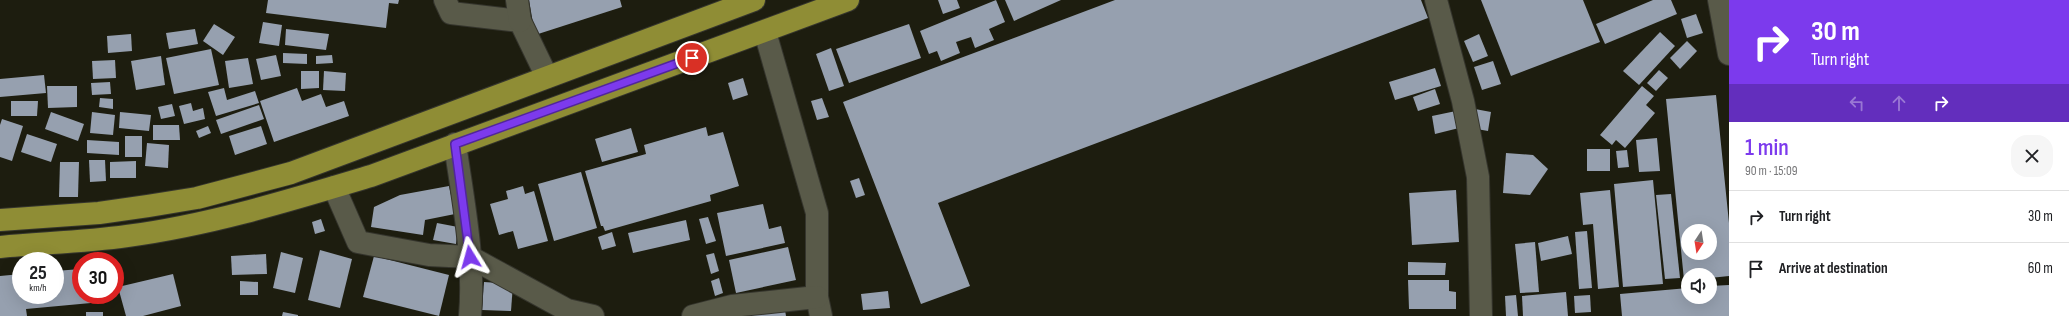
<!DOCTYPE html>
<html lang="en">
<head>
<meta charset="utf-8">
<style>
	:root { --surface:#fff; --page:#f6f6f6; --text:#202124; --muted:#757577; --line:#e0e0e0; --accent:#7c3aed }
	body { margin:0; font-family:"Sofia Sans Condensed",sans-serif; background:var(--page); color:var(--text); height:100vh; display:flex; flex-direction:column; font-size:15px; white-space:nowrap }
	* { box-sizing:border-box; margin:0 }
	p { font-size:13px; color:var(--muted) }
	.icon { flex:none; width:22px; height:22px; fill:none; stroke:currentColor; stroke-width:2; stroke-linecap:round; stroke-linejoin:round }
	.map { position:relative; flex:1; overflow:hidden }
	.details { display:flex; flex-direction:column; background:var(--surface); width:340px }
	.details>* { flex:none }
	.guide { background:#7c3aed; color:#fff; overflow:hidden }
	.needle { width:26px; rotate:192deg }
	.buttons { position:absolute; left:1681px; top:224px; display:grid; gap:8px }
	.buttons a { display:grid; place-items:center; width:36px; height:36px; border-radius:50%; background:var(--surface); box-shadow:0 4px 16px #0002; font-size:20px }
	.speed { position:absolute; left:12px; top:252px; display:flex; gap:8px; font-size:20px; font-weight:700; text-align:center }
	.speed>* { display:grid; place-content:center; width:52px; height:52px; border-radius:50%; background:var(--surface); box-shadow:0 4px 16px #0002; line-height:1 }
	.speed small { font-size:10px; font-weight:400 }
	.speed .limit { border:6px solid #d22; background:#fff; color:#111 }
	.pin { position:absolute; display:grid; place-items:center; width:34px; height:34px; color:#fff; margin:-17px; border:2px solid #fff; border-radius:50%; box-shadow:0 1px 4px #0007 }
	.me { position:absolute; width:44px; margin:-22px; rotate:352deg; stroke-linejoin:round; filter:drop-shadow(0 0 3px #0008) }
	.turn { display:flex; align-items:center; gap:14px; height:84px; padding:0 16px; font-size:18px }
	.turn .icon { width:52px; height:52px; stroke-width:2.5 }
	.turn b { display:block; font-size:28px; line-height:34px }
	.lanes { display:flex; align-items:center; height:38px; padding:0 16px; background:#0003; justify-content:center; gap:20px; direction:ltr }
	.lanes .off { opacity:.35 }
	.round { display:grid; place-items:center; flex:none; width:42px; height:42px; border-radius:16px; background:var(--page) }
	.summary { display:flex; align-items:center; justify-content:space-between; height:68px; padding:0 16px }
	h1 { font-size:24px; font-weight:600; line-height:30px; color:var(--accent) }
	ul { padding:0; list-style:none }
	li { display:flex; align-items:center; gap:12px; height:52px; padding:0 16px; border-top:1px solid var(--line) }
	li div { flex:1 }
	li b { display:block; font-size:15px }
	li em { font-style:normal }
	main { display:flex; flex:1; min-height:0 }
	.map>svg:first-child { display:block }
	.building { fill:#96a0af; fill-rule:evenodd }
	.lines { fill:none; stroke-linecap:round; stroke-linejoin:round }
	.street-casing { stroke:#35352d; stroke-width:24 }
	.highway-casing { stroke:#35352d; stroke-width:24 }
	.street { stroke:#595a49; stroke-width:22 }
	.highway { stroke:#8f8d35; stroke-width:22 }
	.route-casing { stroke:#51269a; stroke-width:10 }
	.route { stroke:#7c3aed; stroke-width:7 }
</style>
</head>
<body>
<main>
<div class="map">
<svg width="1729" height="316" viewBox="0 0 1729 316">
	<rect width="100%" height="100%" fill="#1d1d0f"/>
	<!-- building -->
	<g class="building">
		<path d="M268 0H399L398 4 389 3 386 28 266 13Z"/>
		<path d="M529 0H620L622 7 535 35Z"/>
		<path d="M938 0H957L960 8 943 14Z"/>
		<path d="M996 0 1005 22 989 29 994 40 975 48 971 37 956 42 960 53 941 61 937 51 929 54 920 31Z"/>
		<path d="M1005 0H1061L1014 21Z"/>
		<path d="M1115 0H1421L1428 18 938 203 970 286 921 304 843 102Z"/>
		<path d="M1481 0H1583L1600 42 1511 76Z"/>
		<path d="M1653 0H1671L1677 14 1605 44 1596 24Z"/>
		<path d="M1696 14 1703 33 1687 38 1681 19Z"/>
		<path d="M263 22 282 25 279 46 259 43Z"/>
		<path d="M214 24 235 37 223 55 203 41Z"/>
		<path d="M909 24 921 58 849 83 836 49Z"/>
		<path d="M195 29 198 44 169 49 166 33Z"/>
		<path d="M286 29 329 34 326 50 285 45Z"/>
		<path d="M1660 32 1675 46 1639 85 1623 71Z"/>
		<path d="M131 34 132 51 108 53 107 36Z"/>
		<path d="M1479 34 1488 56 1473 62 1464 41Z"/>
		<path d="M1687 41 1697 51 1680 69 1670 58Z"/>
		<path d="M831 48 844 86 829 91 816 54Z"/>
		<path d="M211 49 219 85 174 94 166 58Z"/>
		<path d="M283 53 307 54V64L283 63Z"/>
		<path d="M276 55 281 76 261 80 256 59Z"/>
		<path d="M332 55 333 63 316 64V56Z"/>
		<path d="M161 56 165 85 136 90 131 61Z"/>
		<path d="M248 58 253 84 229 88 225 61Z"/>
		<path d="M115 60 116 78 93 79 92 61Z"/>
		<path d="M1493 61 1501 84 1482 90 1474 67Z"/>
		<path d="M1435 68 1441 86 1395 100 1389 82Z"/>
		<path d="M1659 70 1668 78 1656 91 1647 83Z"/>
		<path d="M301 71H319V88L301 89Z"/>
		<path d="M324 71 346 73 345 91 323 90Z"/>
		<path d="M44 75 46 93 0 97V79Z"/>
		<path d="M743 78 748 95 733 100 728 83Z"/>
		<path d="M110 82 111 94 92 95 91 83Z"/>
		<path d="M47 86H77V107L48 108Z"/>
		<path d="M1642 86 1654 96 1646 105 1655 113 1625 148 1616 140 1612 145 1600 135Z"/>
		<path d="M224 88 227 100 255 91 259 103 216 116 208 92Z"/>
		<path d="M297 88 302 101 321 94 326 107 344 101 349 116 274 142 260 101Z"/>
		<path d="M1435 89 1440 104 1418 111 1413 97Z"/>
		<path d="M1716 95 1729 223V276L1710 278V275H1688V280H1684L1666 99ZM1688 231H1710V253H1688Z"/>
		<path d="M100 98 113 99V109L99 107Z"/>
		<path d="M822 98 829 117 817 120 811 101Z"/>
		<path d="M11 101H38L37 116H11Z"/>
		<path d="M191 103 193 111 203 108 205 119 184 124 179 106Z"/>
		<path d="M172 104 175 116 161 119 158 107Z"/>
		<path d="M259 105 264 119 221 134 216 120Z"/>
		<path d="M1475 109 1491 112 1488 131 1471 128Z"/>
		<path d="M1456 111 1459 128 1435 134 1432 116Z"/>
		<path d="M51 112 84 124 78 141 45 129Z"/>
		<path d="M92 112 115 115 113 135 90 133Z"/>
		<path d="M120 112 151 115 149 131 119 128Z"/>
		<path d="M2 119 23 126 12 161 0 157V125Z"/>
		<path d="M153 125H179L180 140H153Z"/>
		<path d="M208 126 211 133 199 138 196 131Z"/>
		<path d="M261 126 267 144 235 155 229 136Z"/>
		<path d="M706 127 708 136 723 132 739 186 710 195 711 201 605 231 603 226H601L585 171 646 154 644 145Z"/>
		<path d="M631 128 638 152 602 162 595 139Z"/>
		<path d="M27 134 57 144 51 162 21 152Z"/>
		<rect x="125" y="136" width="17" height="21"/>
		<path d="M1657 138 1660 171 1639 172 1636 140Z"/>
		<path d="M87 140 119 142V155L87 153Z"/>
		<path d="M147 143 169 145 168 168 145 166Z"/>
		<rect x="1587" y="149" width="23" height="22"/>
		<path d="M1627 150 1629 167 1618 168 1616 151Z"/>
		<path d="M1506 153 1533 155 1548 169 1530 195 1503 193Z"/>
		<path d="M89 160H105L106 181 90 182Z"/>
		<path d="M136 161V178H110V162Z"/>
		<path d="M60 162H79L78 197H59Z"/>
		<path d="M581 172 597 228 554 241 538 184Z"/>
		<path d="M859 178 865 195 856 198 850 181Z"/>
		<path d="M1653 180 1663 284 1623 287 1614 184Z"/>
		<path d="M449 186 455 214 425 220 423 235 371 227 374 207 400 195Z"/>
		<path d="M523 186 525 194 534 191 548 241 518 249 513 231 499 235 490 204 508 199 506 191Z"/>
		<path d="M1456 190 1459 242 1412 245 1409 193Z"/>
		<path d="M1610 190 1619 287 1598 289 1593 224 1583 225 1580 193Z"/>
		<path d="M1671 194 1680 278 1665 279 1656 195Z"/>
		<path d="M763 204 769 229 781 226 785 243 726 256 717 213Z"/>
		<path d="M708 217 716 241 706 244 699 219Z"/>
		<path d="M321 219 325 231 315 234 312 222Z"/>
		<path d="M686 220 690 240 633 253 628 233Z"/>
		<path d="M437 223 458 227 456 244 433 240Z"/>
		<path d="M1587 231 1592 288 1579 289 1575 232Z"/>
		<path d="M612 232 616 246 602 250 598 237Z"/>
		<path d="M1568 236 1572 254 1541 261 1538 243Z"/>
		<path d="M1535 242 1539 292 1520 293 1515 244Z"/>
		<path d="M788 247 796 280 736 293 729 260Z"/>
		<path d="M320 250 352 259 340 308 308 300Z"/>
		<path d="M281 252 303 258 295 293 273 288Z"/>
		<path d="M714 253 719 271 711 274 706 255Z"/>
		<path d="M266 254 267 274 232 275 231 256Z"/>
		<path d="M374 256 449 275 439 316 363 297Z"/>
		<path d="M1408 262 1446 263 1445 275H1408Z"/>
		<path d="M81 269V295H90L91 303 26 309 27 316H0V276L21 274V295H55V271Z"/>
		<path d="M173 274 181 306 143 316H126L118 287Z"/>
		<path d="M719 278 723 293 715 296 711 281Z"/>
		<path d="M1408 280H1449V291L1456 292V309H1409Z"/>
		<path d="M240 281 258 282V295H240Z"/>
		<path d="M484 282 513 284 511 311 482 310Z"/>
		<path d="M1729 285V316H1622L1620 294 1688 288V297H1710V286Z"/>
		<path d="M888 291 890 308 863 310 861 294Z"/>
		<path d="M1566 292 1568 316H1523L1522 296Z"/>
		<path d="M1516 295 1518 316H1506L1505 296Z"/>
		<path d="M1590 295 1591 312 1575 313 1574 296Z"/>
		<path d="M785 310 786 316H752V315Z"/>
		<rect x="86" y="312" width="17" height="4"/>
		<path d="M283 312 298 315V316H282Z"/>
	</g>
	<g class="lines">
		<!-- street casing -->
		<g class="street-casing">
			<g id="street">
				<path d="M445 0 451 13 520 21 547 77"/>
				<path d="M517 0 520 21"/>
				<path d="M1436 0 1463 101 1478 177 1481 316"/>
				<path d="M1719 0 1729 54"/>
				<path d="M765 32 817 213V297L821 316"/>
				<path d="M455 144C463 201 475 258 470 316"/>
				<path d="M334 187 358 242 429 255 470 257 567 310 593 316"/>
				<path d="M693 316 732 306 817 297"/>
			</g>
		</g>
		<!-- highway casing -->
		<g class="highway-casing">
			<g id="highway">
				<path d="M0 220 99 213 148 206 197 198 291 173 754 0"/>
				<path d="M0 247C42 243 85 242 127 236 210 225 291 200 371 176L848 0"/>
			</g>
		</g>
		<!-- street -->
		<use href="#street" class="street"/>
		<!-- highway -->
		<use href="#highway" class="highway"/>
	</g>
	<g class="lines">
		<!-- route casing -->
		<g class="route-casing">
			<path id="route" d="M470 257 455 144 692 58"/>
		</g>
		<!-- route -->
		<use href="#route" class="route"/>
	</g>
</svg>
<div class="buttons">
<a><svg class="needle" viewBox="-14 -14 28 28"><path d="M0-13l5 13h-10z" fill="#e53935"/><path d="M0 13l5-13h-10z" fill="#757577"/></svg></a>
<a><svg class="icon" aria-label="sound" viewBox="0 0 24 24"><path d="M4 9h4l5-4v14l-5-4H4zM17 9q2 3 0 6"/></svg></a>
</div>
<div class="speed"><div>25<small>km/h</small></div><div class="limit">30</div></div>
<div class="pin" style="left:692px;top:58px;background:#d93025"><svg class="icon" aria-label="arrive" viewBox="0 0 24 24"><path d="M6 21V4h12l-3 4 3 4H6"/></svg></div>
<svg class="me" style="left:470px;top:257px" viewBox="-20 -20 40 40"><path d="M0-17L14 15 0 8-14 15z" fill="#7c3aed" stroke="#fff" stroke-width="4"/></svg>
</div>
<section class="details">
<div class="guide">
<div class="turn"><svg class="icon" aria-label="right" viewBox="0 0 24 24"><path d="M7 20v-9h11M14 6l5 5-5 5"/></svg><div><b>30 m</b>Turn right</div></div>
<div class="lanes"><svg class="icon off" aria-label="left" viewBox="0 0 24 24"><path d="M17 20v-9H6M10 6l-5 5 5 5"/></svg><svg class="icon off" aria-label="ahead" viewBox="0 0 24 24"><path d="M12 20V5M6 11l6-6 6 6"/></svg><svg class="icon" aria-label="right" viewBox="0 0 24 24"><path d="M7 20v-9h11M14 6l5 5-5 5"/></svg></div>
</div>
<div class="summary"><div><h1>1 min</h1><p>90 m · 15:09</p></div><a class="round"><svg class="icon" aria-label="close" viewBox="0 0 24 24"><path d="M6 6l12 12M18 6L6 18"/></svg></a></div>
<ul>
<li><svg class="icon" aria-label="right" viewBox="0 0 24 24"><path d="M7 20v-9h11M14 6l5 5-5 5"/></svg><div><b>Turn right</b></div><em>30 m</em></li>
<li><svg class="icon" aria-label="arrive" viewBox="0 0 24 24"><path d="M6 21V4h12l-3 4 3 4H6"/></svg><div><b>Arrive at destination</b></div><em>60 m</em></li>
</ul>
</section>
</main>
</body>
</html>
